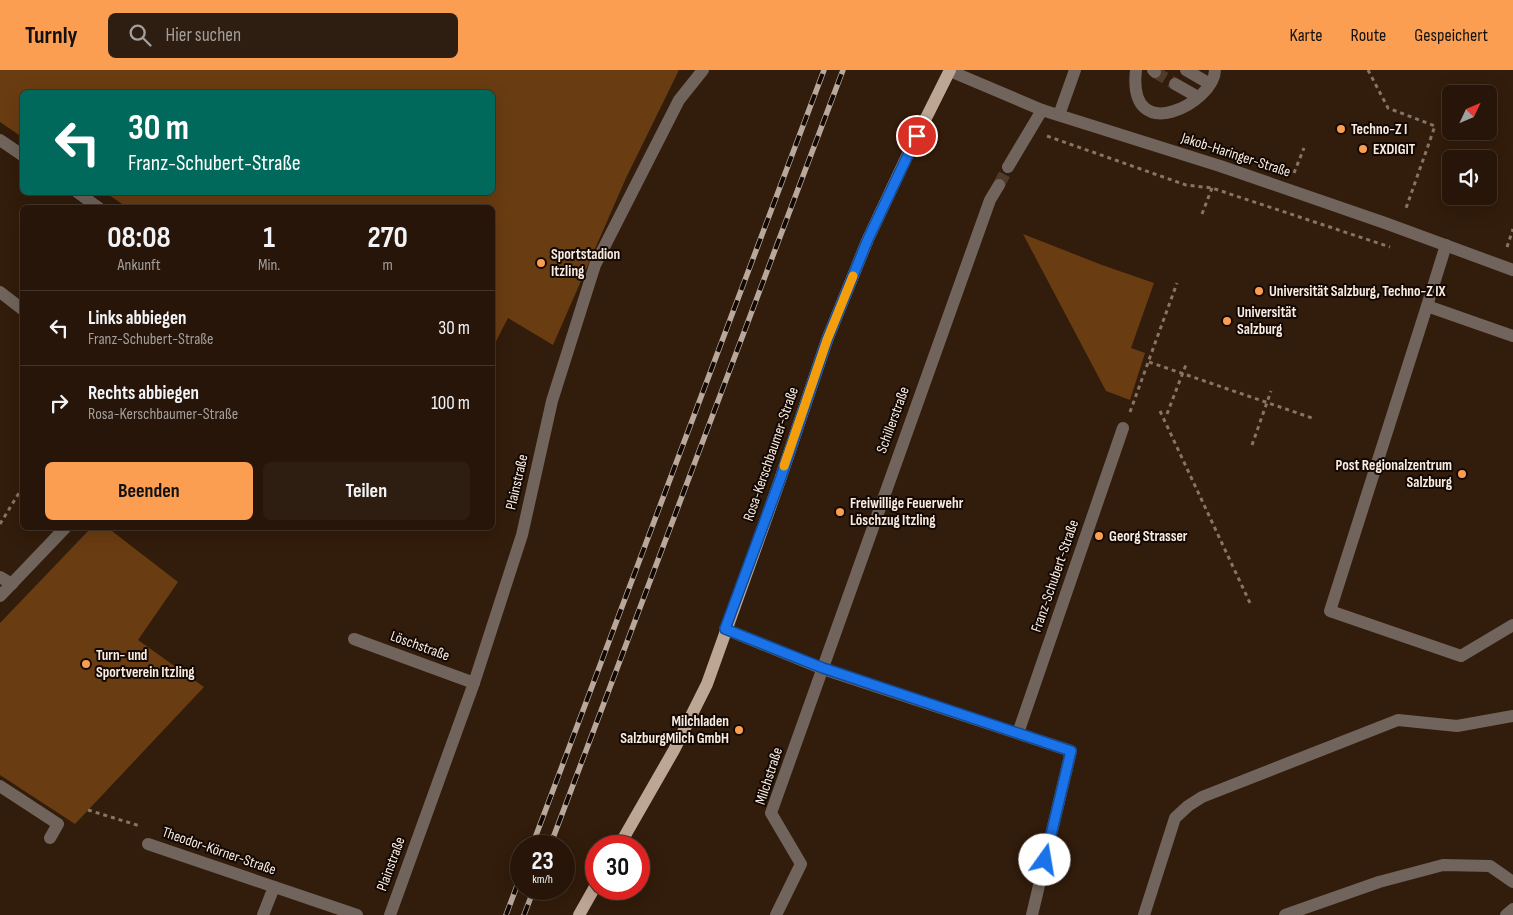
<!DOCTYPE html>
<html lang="de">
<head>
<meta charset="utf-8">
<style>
	:root { --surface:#261508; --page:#2e1e12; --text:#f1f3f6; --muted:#a49f9c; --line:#423429; --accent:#fb9e51 }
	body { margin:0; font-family:"Sofia Sans Condensed",sans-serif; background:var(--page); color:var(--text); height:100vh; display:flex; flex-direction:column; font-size:19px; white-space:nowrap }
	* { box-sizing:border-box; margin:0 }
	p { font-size:16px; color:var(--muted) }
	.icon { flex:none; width:28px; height:28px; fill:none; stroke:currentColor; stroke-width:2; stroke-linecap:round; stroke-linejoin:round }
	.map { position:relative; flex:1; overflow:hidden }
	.side { position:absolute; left:20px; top:135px; width:475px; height:325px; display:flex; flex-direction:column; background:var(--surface); border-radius:8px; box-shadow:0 5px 20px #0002,0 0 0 1px var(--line) }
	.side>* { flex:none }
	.banner { position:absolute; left:20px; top:20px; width:475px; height:105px; border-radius:8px; box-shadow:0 5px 20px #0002,0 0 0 1px var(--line); background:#00695c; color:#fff; overflow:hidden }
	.needle { width:32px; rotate:46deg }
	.tools { position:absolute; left:1442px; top:15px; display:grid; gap:10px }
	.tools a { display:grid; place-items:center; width:55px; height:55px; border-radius:8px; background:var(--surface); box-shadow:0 5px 20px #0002,0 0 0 1px var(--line); font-size:25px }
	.speed { position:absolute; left:510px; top:765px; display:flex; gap:10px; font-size:25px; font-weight:700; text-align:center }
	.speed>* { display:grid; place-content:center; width:65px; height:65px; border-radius:50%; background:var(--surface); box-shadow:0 5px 20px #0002,0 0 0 1px var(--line); line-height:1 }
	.speed small { font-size:12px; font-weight:400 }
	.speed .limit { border:8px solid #d22; background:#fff; color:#111 }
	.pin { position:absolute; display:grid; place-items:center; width:42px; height:42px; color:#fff; margin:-21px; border:2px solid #fff; border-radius:50%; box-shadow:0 1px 5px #0007 }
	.me { position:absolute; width:55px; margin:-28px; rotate:13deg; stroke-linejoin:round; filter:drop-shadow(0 0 4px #0008) }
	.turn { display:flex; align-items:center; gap:18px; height:105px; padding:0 25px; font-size:22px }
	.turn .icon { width:65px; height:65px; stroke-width:2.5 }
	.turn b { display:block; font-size:35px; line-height:42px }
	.eta { display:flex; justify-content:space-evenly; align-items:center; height:85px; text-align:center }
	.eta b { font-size:30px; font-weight:700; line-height:35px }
	.primary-button { display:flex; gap:10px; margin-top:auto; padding:10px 25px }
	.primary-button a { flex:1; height:58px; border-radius:8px; background:var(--accent); color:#111; font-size:20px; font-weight:700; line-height:58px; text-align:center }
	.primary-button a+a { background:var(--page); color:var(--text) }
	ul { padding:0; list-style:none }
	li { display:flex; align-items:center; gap:15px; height:75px; padding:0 25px; border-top:1px solid var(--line) }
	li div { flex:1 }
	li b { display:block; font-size:19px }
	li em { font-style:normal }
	header { display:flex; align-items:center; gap:30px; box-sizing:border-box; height:70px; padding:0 25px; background:var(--accent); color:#111 }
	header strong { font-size:24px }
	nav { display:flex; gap:28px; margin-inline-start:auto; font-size:18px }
	.search { width:350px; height:45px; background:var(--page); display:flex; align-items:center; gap:12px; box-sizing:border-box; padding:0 18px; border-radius:8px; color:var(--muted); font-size:19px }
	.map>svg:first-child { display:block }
	.green { fill:#6a3c12 }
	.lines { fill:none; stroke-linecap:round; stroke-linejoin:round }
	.minor-tunnel { stroke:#503b2b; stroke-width:12; stroke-dasharray:12 6; stroke-linecap:butt }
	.path { stroke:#877465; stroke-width:3; stroke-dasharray:4 4; stroke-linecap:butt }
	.minor { stroke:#70645c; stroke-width:12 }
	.major { stroke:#bea695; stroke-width:12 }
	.rail-casing { stroke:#b8a79a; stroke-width:5.5 }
	.rail { stroke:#130904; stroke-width:4; stroke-dasharray:11; stroke-linecap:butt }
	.route-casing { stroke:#114b97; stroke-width:12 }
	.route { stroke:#1a73e8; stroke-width:9 }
	.slow { stroke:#f59e0b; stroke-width:9 }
	.poi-dot { fill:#fb9e51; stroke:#130904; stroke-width:2 }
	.labels { text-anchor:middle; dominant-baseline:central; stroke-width:4; stroke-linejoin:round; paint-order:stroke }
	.poi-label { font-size:15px; font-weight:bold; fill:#faebe0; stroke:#130904; text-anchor:start }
	.street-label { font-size:15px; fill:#faebe0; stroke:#130904 }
</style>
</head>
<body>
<header>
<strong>Turnly</strong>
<div class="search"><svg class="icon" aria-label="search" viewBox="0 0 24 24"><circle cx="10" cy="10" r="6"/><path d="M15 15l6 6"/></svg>Hier suchen</div>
<nav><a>Karte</a><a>Route</a><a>Gespeichert</a></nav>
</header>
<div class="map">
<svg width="1513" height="845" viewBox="0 0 1513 845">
	<rect width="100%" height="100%" fill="#321c0b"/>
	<!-- green -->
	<g class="green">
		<path d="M0 0H679L626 108 553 275 508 248 493 277 492 138H128L106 123 492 122V22H22V67L0 52Z"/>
		<path d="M1023 164 1102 195 1154 213 1131 278 1145 283 1130 330 1106 321Z"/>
		<path d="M91 458H108L178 512 138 570 204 617 75 754 0 705V553Z"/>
	</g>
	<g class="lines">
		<!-- minor-tunnel -->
		<g class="minor-tunnel">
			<path d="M1155 2 1175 14"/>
			<path d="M999 115 1008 97"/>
		</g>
		<!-- path -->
		<g class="path">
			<path d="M1368 0 1388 38 1435 56 1405 141"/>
			<path d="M1047 66 1186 115 1212 118 1390 177"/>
			<path d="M1294 103 1304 78"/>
			<path d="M1202 144 1212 118"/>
			<path d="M1507 177 1513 159"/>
			<path d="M1149 292 1315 349"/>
			<path d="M1160 341 1250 533"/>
			<path d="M1130 342 1177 213"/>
			<path d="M1167 344 1187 292"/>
			<path d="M1252 375 1271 321"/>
			<path d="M0 454 22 418"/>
			<path d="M88 740 140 756"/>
		</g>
		<!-- minor -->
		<g class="minor">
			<path d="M1136 0C1127 79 1215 32 1215 0"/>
			<path d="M1153 0 1155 2"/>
			<path d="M1186 0 1210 14"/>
			<path d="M950 1 1042 40 1220 96 1385 153 1513 200"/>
			<path d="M1175 14 1198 27"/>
			<path d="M1059 45 1075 0"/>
			<path d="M0 70 22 85"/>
			<path d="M1008 97 1042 40"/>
			<path d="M77 122 99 138"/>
			<path d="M1446 175 1427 236 1513 266"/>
			<path d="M0 222 22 239"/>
			<path d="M1427 236 1330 541 1461 586 1513 555"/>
			<path d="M0 507 12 514"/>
			<path d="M0 526 65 458"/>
			<path d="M725 559 823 599 1071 681 1032 845"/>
			<path d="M354 569 474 613"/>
			<path d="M1018 663 1123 358"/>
			<path d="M0 716 58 754 50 768"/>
			<path d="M148 774 357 845"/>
			<path d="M263 845 274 817"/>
			<path d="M390 845 474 613 522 465 552 331 595 195 679 30 703 0"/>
			<path d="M776 845 801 794 771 743 990 130 999 115"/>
			<path d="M1144 845 1175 748 1188 736 1202 727 1398 650 1457 656 1513 646"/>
			<path d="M1285 845 1379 812 1443 795 1490 796 1513 812"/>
			<path d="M1506 845 1513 839"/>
		</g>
		<!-- major -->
		<g class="major">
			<path d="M619 776 674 680 707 614 781 407 827 270 868 169 909 82 950 0"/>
			<path d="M579 845 596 815"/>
		</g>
		<!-- rail casing -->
		<g class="rail-casing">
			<g id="rail">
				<path d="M532 776 824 0"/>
				<path d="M550 776 843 0"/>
				<path d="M506 845 521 805"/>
				<path d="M524 845 534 819"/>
			</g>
		</g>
		<!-- rail -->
		<use href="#rail" class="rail"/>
	</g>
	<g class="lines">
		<!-- route casing -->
		<g class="route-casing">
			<path id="route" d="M917 66 868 169 827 270 781 407 725 559 823 598 1071 681 1045 790"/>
		</g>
		<!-- route -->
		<use href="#route" class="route"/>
		<!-- slow -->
		<path class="slow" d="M784 396 827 270 853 206"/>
	</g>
	<!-- markers -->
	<g class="poi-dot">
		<circle cx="1341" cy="59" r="5"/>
		<circle cx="1363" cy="79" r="5"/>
		<circle cx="541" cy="193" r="5"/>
		<circle cx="1259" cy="221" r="5"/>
		<circle cx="1227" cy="251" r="5"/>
		<circle cx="1462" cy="404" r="5"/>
		<circle cx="840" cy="442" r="5"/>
		<circle cx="1099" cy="466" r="5"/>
		<circle cx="86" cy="594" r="5"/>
		<circle cx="739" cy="660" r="5"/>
	</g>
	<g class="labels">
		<!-- poi labels -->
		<g class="poi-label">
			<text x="1351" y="59">Techno-Z I</text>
			<text x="1373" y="79">EXDIGIT</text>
			<text x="551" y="184">Sportstadion<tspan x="551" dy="17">Itzling</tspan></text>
			<text x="1269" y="221">Universität Salzburg, Techno-Z IX</text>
			<text x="1237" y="242">Universität<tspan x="1237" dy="17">Salzburg</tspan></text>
			<text x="1452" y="395" text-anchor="end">Post Regionalzentrum<tspan x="1452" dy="17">Salzburg</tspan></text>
			<text x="850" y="433">Freiwillige Feuerwehr<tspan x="850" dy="17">Löschzug Itzling</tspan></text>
			<text x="1109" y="466">Georg Strasser</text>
			<text x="96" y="585">Turn- und<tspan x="96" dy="17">Sportverein Itzling</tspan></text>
			<text x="729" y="651" text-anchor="end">Milchladen<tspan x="729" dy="17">SalzburgMilch GmbH</tspan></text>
		</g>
		<!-- street labels -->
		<g class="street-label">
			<text transform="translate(1236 85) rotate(18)">Jakob-Haringer-Straße</text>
			<text transform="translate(893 350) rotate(-70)">Schillerstraße</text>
			<text transform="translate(771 384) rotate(-71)">Rosa-Kerschbaumer-Straße</text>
			<text transform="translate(517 412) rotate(-77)">Plainstraße</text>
			<text transform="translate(1055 506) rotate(-71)">Franz-Schubert-Straße</text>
			<text transform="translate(420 576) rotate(20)">Löschstraße</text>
			<text transform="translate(769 706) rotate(-72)">Milchstraße</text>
			<text transform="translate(219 781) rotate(19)">Theodor-Körner-Straße</text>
			<text transform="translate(391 794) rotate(-70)">Plainstraße</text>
		</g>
	</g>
</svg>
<div class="tools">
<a><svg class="needle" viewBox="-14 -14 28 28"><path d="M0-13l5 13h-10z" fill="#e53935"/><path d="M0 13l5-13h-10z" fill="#a49f9c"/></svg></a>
<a><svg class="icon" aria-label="sound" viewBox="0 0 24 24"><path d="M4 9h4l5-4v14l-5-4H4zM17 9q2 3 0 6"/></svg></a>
</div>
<div class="speed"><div>23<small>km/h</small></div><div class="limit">30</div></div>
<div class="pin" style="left:917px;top:66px;background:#d93025"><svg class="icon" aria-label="arrive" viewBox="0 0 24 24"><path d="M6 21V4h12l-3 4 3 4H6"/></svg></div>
<svg class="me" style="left:1045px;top:790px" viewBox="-20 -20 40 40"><circle r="19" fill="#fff"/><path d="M0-13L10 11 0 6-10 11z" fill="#1a73e8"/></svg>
<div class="banner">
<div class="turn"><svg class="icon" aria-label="left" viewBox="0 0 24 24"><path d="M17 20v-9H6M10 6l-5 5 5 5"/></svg><div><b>30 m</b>Franz-Schubert-Straße</div></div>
</div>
<section class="side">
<div class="eta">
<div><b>08:08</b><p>Ankunft</p></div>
<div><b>1</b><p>Min.</p></div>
<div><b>270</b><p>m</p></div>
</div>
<ul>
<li><svg class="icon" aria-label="left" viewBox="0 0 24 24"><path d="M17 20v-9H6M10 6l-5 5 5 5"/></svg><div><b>Links abbiegen</b><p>Franz-Schubert-Straße</p></div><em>30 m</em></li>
<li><svg class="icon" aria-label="right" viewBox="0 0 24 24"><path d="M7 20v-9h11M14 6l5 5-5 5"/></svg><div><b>Rechts abbiegen</b><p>Rosa-Kerschbaumer-Straße</p></div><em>100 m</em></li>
</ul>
<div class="primary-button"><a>Beenden</a><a>Teilen</a></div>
</section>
</div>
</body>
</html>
